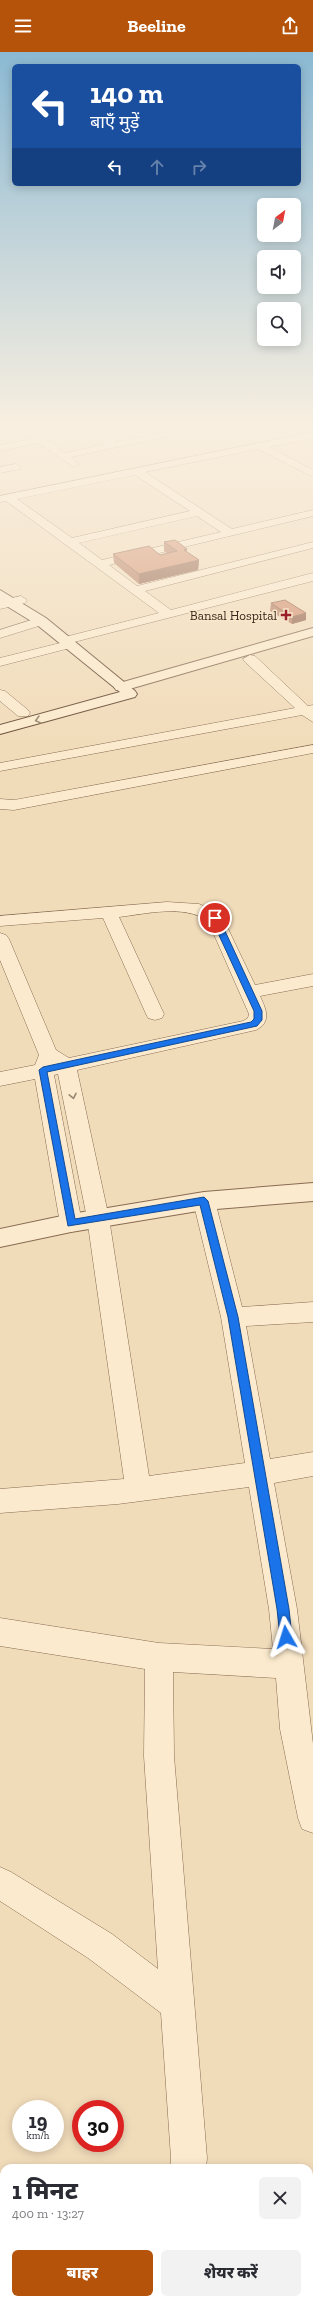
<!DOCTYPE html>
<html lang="hi">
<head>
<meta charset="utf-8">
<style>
	:root { --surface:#fff; --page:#f2f2f3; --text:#2b2b33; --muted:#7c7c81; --accent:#b45309 }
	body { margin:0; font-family:"Zilla Slab","Noto Sans Devanagari",serif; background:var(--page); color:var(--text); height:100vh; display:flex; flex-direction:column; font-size:15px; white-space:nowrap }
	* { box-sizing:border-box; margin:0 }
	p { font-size:13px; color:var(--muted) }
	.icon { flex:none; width:22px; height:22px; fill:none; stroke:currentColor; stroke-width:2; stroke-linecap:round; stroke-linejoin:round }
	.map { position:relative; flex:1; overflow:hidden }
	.panel { position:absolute; left:0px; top:2112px; width:313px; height:140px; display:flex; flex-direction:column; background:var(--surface); border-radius:12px 12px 0 0; box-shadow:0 2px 10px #0003 }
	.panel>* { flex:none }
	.top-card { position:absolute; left:12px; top:12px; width:289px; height:122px; border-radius:6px; box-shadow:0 2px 10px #0003; background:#1a4fa0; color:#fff; overflow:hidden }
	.needle { width:26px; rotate:32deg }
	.fabs { position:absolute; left:257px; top:146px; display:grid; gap:8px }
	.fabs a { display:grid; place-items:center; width:44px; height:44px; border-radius:6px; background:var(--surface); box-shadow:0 2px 10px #0003; font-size:20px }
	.speed { position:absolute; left:12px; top:2048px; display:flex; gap:8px; font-size:20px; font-weight:700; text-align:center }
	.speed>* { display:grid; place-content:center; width:52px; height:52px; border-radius:50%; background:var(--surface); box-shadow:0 2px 10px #0003; line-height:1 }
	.speed small { font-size:10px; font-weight:400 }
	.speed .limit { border:6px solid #d22; background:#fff; color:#111 }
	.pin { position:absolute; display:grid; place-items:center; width:34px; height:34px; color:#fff; margin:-17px; border:2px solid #fff; border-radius:50%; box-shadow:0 1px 4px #0007 }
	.me { position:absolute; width:44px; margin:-22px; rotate:354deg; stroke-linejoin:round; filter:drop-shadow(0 0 3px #0008) }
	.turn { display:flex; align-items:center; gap:14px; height:84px; padding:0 12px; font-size:18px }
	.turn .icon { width:52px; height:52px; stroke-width:2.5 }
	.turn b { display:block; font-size:28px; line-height:34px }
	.lanes { display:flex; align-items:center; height:38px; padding:0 12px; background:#0003; justify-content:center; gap:20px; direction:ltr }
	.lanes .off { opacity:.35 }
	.round { display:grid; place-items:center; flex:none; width:42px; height:42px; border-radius:6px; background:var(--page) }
	.headline { display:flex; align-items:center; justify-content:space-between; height:68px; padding:0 12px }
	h1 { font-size:24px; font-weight:800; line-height:30px }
	.primary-button { display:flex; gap:8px; margin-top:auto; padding:8px 12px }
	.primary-button a { flex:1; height:46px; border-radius:6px; background:var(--accent); color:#fff; font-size:16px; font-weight:800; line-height:46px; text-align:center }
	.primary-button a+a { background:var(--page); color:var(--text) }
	header { display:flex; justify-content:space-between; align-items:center; height:52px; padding:0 12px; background:var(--accent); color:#fff; font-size:18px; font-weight:800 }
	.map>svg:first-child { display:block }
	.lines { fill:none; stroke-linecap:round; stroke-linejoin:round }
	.minor-casing { stroke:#886b53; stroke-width:1 }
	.tertiary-casing { stroke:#886b53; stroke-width:2 }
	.secondary-casing { stroke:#6a4d37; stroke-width:2 }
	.primary-casing { stroke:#553a28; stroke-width:2 }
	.minor { fill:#fbeacd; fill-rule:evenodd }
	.tertiary { fill:#fbeacd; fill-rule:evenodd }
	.secondary { fill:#fbeacd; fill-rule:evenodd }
	.primary { fill:#f8cf8d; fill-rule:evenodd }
	.wall { fill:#b57b5e }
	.shaded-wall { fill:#93644c }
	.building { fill:#d28f6d; stroke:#93644c }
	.oneway { stroke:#988873 }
	.route { fill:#1a73e8; stroke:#114b97 }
	.poi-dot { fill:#9b1f29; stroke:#f8e7ca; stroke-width:1.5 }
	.labels { text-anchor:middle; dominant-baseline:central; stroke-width:3; stroke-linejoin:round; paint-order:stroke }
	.far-poi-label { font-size:13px; fill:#362519; stroke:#f8e7ca; text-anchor:end }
</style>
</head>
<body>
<header><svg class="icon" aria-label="menu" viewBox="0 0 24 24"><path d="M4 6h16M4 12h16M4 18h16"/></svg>Beeline<svg class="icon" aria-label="share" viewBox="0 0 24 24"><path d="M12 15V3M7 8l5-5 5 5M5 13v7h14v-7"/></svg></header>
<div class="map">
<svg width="313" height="2252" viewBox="0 0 313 2252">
	<rect width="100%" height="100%" fill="#f1dcba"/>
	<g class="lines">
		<!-- minor casing -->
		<g class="minor-casing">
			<g id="minor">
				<path d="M21 378H33L65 401 106 392 87 378H99L116 390 177 378H198L71 405 79 412 74 415 38 391 0 399V393L32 387Z"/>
				<path d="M313 380V386L269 395 313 418V425L258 397 145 420 232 477 313 458V464L109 513 137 534 313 490V496L145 539 171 558 313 521V529L74 590V595L0 614V606L60 591 61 586 159 561 6 449 0 450V444ZM135 423 190 459 72 486 17 447ZM197 464 221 480 102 508 79 491Z"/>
				<path d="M16 412 21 415 20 417 0 421V415Z"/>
				<path d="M21 544 27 548 25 551 0 557V549Z"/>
				<path d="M41 565 47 569 45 572 0 586V578Z"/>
				<path d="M250 603 255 604 308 654 313 653V670L302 663 0 719V711L295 656 245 610 243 607Z"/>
				<path d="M0 638 5 639 28 658 30 661 28 664H18L0 649Z"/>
				<path d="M313 693V701L14 758 0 757V747L14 748Z"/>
				<path d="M167 850 199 852 221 862 255 933 313 922V934L260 944C266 957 272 970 256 978L77 1018 109 1166 149 1424 245 1411 221 1265 193 1149 196 1143 204 1141 212 1143 215 1149 242 1255 313 1250V1270L246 1274 270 1407 313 1400V1424L274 1431 297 1557 313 1692V1781L302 1777 298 1766 280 1677 276 1626 173 1620 174 1704 207 2106 206 2116H170L171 2106 161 1961 88 1906 0 1849V1815L11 1820 112 1882 158 1917 144 1704 145 1617 0 1594V1566L159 1591 273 1597 269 1557 249 1435 118 1452 0 1461V1437L124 1427 87 1166 58 1022 54 1023 82 1171 79 1177 71 1180 63 1177 60 1171 35 1027 0 1034V1020L35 1013 39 1003 0 908V881L6 883 9 887 56 998 69 1006 243 969 248 966 249 962 208 869C184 852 146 862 119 865L164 962 162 966 155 968 148 966 146 962 103 866 0 874V864Z"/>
				<path d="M127 2248H167L165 2252H126Z"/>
			</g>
		</g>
		<!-- tertiary casing -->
		<g class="tertiary-casing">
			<g id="tertiary">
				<path d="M313 576V584L126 638H116L114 635 116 632Z"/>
				<path d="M313 1131V1149L204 1158 71 1180 0 1195V1177L71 1162 204 1140Z"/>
			</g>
		</g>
		<!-- secondary casing -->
		<g class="secondary-casing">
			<path id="secondary" d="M0 538 46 566 135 639 137 642 135 645 0 682V673L120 640 36 572 5 553 0 549Z"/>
		</g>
		<!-- primary casing -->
		<g class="primary-casing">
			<path id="primary" d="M0 2227 4 2229V2248H20L22 2252H0Z"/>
		</g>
		<!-- minor -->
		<use href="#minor" class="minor"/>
		<!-- tertiary -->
		<use href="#tertiary" class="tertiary"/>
		<!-- secondary -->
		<use href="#secondary" class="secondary"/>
		<!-- primary -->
		<use href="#primary" class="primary"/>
	</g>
	<!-- wall -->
	<g class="wall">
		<path d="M164 490 187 497V500L199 508 198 518 139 532 114 511 113 502 160 503 168 502 164 499Z"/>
		<path d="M271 551 306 568 292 572 270 559Z"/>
	</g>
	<!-- shaded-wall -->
	<g class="shaded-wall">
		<path d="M199 508 198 518 139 532V522Z"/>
		<path d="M306 561V568L292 572V565Z"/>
	</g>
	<!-- building -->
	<g class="building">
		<path d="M175 488 187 497 184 498 199 508 139 522 113 502 149 494 160 503 177 499 164 490Z"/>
		<path d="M285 548 306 561 292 565 271 551Z"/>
	</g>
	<!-- one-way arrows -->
	<defs><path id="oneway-chevron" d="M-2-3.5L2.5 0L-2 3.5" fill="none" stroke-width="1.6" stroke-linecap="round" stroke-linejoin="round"/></defs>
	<g class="oneway">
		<use href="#oneway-chevron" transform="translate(38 668) rotate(165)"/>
		<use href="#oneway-chevron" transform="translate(73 1044) rotate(78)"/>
	</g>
	<!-- sky -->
	<linearGradient id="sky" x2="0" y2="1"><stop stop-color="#8bb9d3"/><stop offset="0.54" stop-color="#f9efe0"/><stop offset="1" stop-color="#f9efe0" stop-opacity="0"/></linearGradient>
	<rect width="313" height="694" fill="url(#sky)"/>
	<!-- route -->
	<path class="route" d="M215 863 219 866 262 959V968L257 974 47 1020 75 1167 204 1145 208 1149 238 1265 289 1557 292 1585 290 1589 286 1591 281 1589 280 1585 277 1557 228 1265 200 1153 68 1174 39 1018 43 1015 251 970 254 967V959L211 866Z"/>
	<!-- markers -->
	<path class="poi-dot" d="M284 557h4v4h4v4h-4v4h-4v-4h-4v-4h4z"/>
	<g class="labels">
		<!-- far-poi labels -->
		<g class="far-poi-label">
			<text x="277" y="563">Bansal Hospital</text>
		</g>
	</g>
</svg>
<div class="fabs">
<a><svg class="needle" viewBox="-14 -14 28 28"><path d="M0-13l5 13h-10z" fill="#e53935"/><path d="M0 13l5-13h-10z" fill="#7c7c81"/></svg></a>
<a><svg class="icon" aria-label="sound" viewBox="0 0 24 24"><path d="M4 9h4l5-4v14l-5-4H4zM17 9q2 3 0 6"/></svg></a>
<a><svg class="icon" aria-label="search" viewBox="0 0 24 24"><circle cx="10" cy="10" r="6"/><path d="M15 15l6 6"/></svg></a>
</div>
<div class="speed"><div>19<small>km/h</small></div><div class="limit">30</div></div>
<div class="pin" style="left:215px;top:866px;background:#d93025"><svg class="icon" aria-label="arrive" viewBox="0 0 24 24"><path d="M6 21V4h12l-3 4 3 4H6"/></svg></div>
<svg class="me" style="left:286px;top:1585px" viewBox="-20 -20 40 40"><path d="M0-17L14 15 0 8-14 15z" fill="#1a73e8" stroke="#fff" stroke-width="4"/></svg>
<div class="top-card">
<div class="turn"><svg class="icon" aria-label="left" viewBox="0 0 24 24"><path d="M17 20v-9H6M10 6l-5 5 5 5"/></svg><div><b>140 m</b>बाएँ मुड़ें</div></div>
<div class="lanes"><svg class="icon" aria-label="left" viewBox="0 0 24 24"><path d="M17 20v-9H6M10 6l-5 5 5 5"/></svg><svg class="icon off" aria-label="ahead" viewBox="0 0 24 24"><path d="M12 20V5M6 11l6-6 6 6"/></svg><svg class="icon off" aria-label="right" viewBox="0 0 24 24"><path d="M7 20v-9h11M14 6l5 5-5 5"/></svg></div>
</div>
<section class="panel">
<div class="headline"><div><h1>1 मिनट</h1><p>400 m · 13:27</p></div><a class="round"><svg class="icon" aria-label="close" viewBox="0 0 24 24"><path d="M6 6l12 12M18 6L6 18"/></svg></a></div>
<div class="primary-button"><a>बाहर</a><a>शेयर करें</a></div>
</section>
</div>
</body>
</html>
